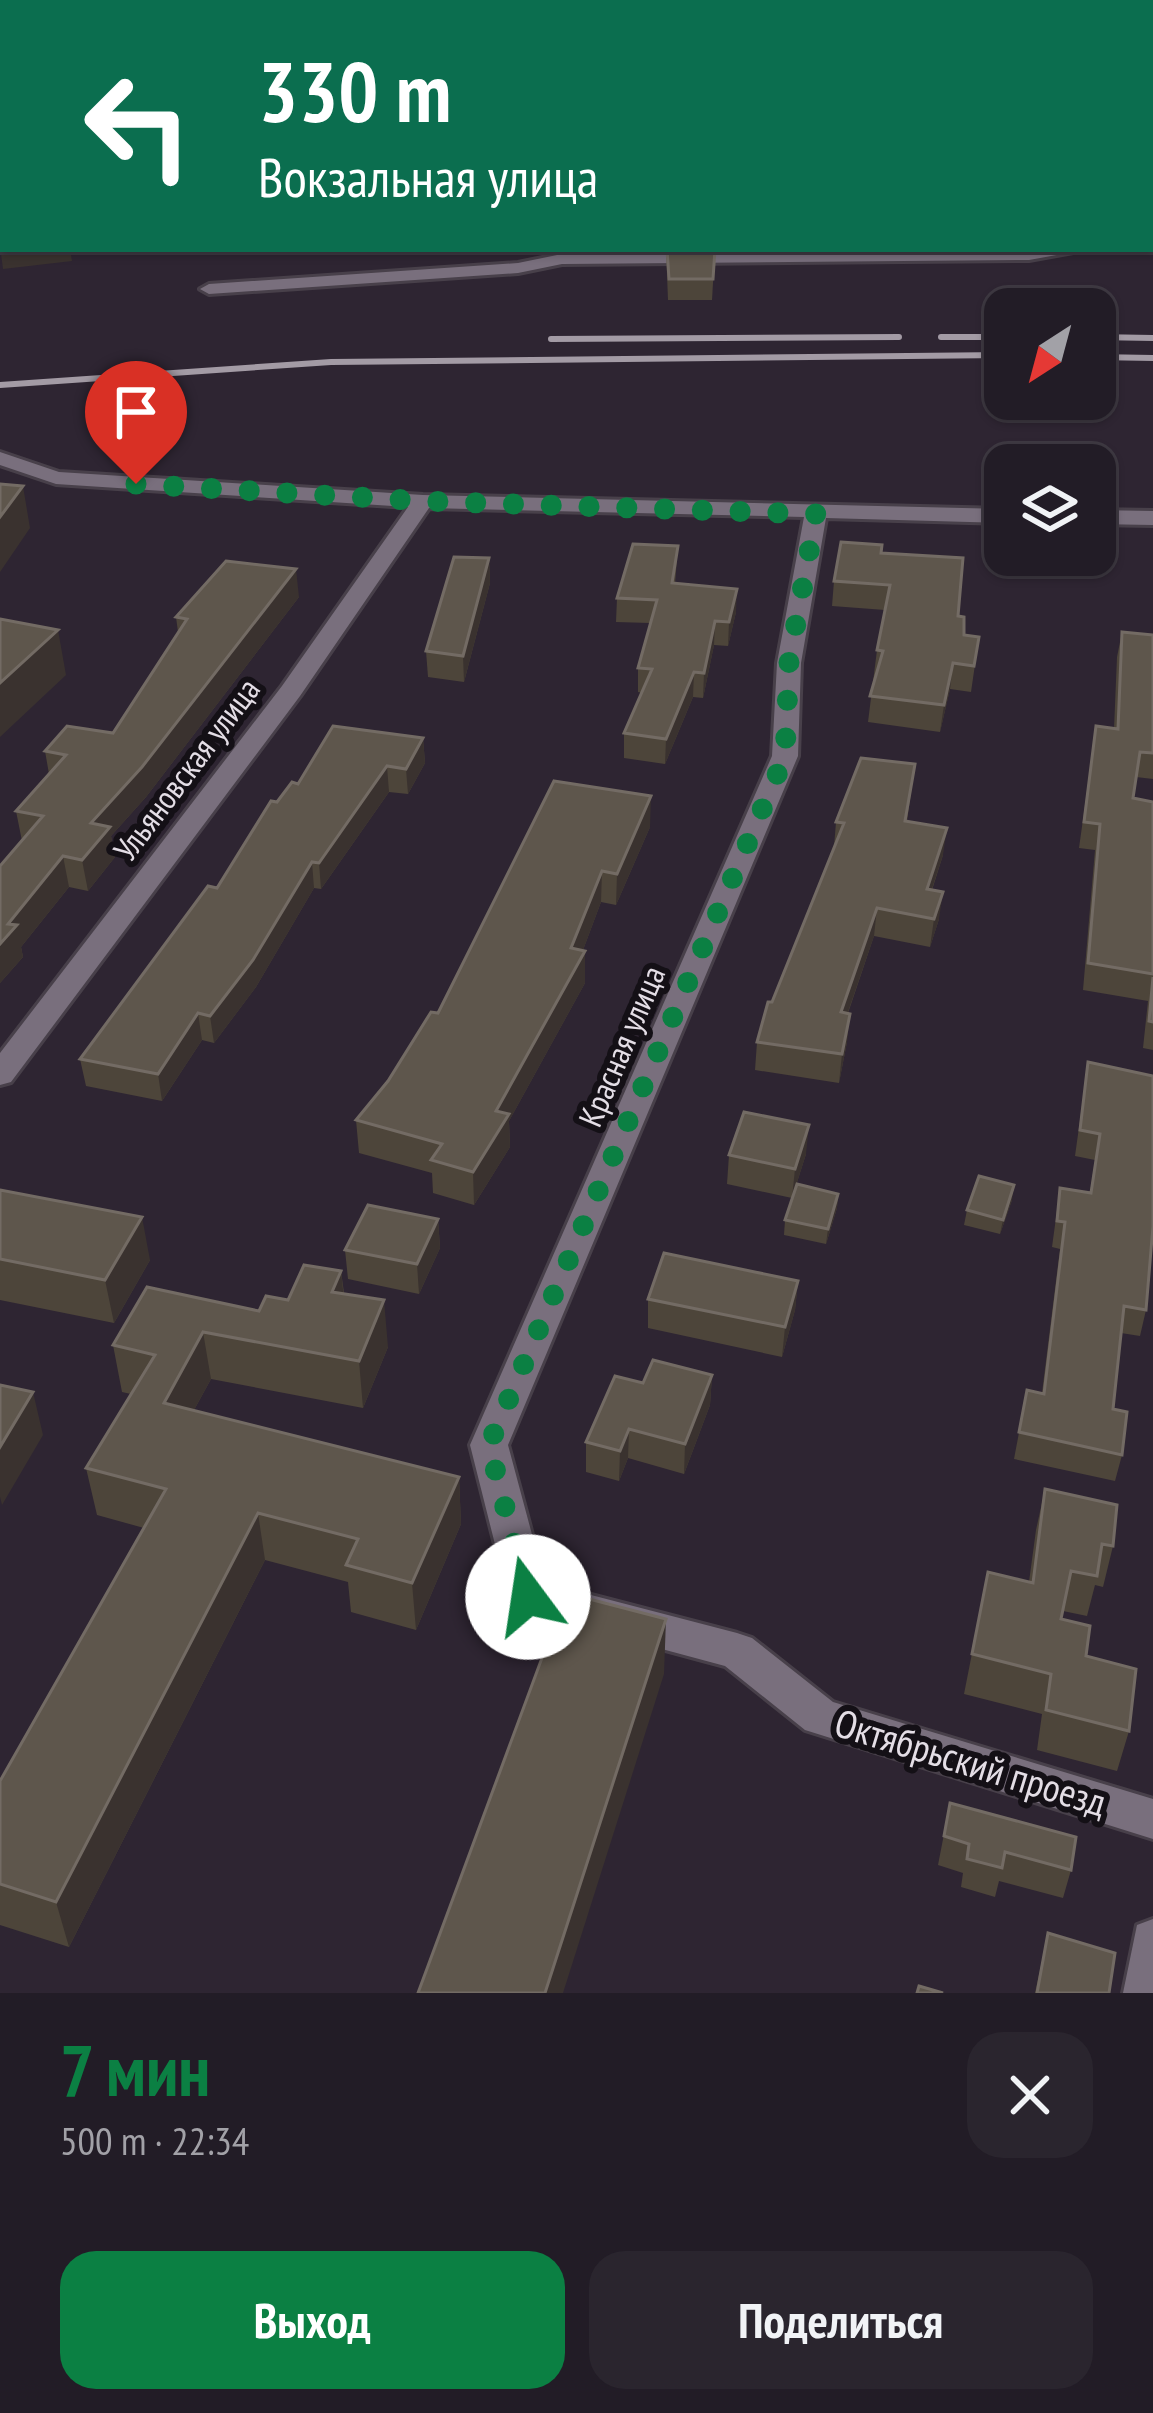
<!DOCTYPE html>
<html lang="ru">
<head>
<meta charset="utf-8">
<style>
	:root { --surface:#221c26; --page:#2a252e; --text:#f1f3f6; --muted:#a2a1a7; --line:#3f3a43; --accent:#0b8043 }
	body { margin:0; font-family:"PT Sans Narrow",sans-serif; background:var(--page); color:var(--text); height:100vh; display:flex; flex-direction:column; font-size:45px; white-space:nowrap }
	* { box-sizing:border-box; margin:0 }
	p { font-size:39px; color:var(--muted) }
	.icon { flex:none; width:66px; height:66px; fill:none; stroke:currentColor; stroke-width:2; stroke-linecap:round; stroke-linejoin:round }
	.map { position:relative; height:1993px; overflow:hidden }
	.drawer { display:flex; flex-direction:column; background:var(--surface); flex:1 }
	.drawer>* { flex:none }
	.top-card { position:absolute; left:0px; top:0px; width:1155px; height:252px; box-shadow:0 3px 9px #0004,0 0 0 3px var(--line); background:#0b6e4f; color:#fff; overflow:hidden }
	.needle { width:78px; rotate:216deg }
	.controls { position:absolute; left:984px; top:288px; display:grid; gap:24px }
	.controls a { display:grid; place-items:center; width:132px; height:132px; border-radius:24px; background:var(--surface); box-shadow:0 3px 9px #0004,0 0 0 3px var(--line); font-size:60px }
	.pin { position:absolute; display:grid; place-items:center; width:102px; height:102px; color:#fff; margin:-123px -51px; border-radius:50% 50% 50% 0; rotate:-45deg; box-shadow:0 0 12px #0007 }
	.pin .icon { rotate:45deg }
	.me { position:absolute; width:132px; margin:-66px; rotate:346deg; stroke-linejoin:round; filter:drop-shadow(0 0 9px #0008) }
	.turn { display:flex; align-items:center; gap:42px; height:252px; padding:0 60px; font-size:54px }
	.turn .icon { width:156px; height:156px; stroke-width:2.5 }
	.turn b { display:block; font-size:84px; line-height:102px }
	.round { display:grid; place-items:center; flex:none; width:126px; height:126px; border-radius:36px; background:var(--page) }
	.overview { display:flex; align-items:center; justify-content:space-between; height:204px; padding:0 60px }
	h1 { font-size:72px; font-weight:700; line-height:90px; color:var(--accent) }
	.action { display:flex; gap:24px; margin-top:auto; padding:24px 60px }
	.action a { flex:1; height:138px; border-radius:36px; background:var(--accent); color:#fff; font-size:48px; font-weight:700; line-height:138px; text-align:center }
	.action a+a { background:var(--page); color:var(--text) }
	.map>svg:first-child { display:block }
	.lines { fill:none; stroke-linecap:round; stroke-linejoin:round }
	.minor-casing { stroke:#48404a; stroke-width:6 }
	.minor { fill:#796f7d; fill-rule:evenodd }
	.rail { stroke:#a39ba5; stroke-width:6 }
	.wall { fill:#4d453a }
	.shaded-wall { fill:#3a322f }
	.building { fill:#5e564c; stroke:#736b64; stroke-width:3 }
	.route { stroke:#0b8043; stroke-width:21; stroke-dasharray:0 37.8 }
	.labels { text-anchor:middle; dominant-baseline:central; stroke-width:12; stroke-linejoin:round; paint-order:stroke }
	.street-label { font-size:33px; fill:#e4dee6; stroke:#141016 }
	.near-street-label { font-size:39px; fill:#e4dee6; stroke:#141016 }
</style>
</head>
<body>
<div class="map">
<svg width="1153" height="1993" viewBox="0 0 1153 1993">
	<rect width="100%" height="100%" fill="#2e2532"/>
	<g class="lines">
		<!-- minor casing -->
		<g class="minor-casing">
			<g id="minor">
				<path d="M983 0H995L996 3H984Z"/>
				<path d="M1153 242V252L1146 251 1152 249Z"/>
				<path d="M1090 249 1029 260 562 264 518 273 209 294 200 289 209 284 518 263 562 254Z"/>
				<path d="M0 452 59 472 423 495 1005 509V523L826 518 801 663 798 756 508 1445 545 1583 737 1633 752 1638 833 1702 1153 1799V1839L805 1730 725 1666 528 1613 514 1608 508 1596 470 1445 772 756 777 663 804 517 429 508 300 696 11 1082 0 1085V1053L282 686 408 507 56 484 0 465Z"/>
				<path d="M1095 510 1153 511V525L1095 524Z"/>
				<path d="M1153 1919V1993H1123L1137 1925Z"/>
			</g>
		</g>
		<!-- minor -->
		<use href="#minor" class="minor"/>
		<!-- rail -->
		<g class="rail">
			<path d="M941 337H1005"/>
			<path d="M1095 337 1153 338"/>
			<path d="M551 339 899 337"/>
			<path d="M1095 357 1153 358"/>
			<path d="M0 385 331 362 1005 355"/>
		</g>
	</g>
	<!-- wall -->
	<g class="wall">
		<path d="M666 249H715L712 300H668Z"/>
		<path d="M678 546 675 584 736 612 728 646 714 645 703 698 693 697 665 764 624 758V733L642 693 638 692V668L650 623 616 622 617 598Z"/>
		<path d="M881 553 958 616 964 635 979 637 971 692 950 689 940 732 868 722 877 650 885 610 832 606 834 581Z"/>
		<path d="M489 558 490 583 464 682 428 677 426 651Z"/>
		<path d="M299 597 146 797 111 836 115 857 88 891 69 887 21 947 23 957 0 983V866L22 841 16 811 49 774 45 751 113 733 178 632 176 617Z"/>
		<path d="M1122 632 1153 635V779L1136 777 1133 798 1153 802V1050L1143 1048 1148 1001 1083 990 1095 850 1079 848 1096 726 1114 729 1117 657Z"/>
		<path d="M423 738 425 763 408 794 389 792 321 889 314 888 256 987 214 1043 202 1040 162 1101 86 1086 80 1059 217 888 277 802 298 784Z"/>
		<path d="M915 764 907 821 943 855 932 890 939 919 930 947 874 936 848 1013 847 1042 839 1083 755 1070 757 1042 834 847 836 822Z"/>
		<path d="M650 827 616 905 601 902 583 950 585 951V983L509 1121 510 1147 474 1205 433 1193 432 1173 359 1153 356 1120 388 1081 438 1013Z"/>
		<path d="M1088 1062 1146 1310 1140 1336 1121 1333 1113 1409 1122 1455 1115 1481 1014 1459 1027 1390 1042 1393 1060 1249 1052 1247 1060 1188 1090 1193 1095 1160 1075 1156Z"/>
		<path d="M806 1154 792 1198 727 1184 729 1155Z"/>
		<path d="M0 1190 150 1260 114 1323 0 1300Z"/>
		<path d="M838 1194 837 1208 826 1244 784 1235 785 1220Z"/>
		<path d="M1012 1200 1000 1234 964 1225 967 1210Z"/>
		<path d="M438 1219 440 1248 419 1294 348 1279 345 1250Z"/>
		<path d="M341 1271 344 1293 388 1347 363 1408 211 1379 194 1410 459 1477 461 1524 416 1630 351 1612 348 1582 265 1560 69 1947 0 1925V1781L144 1528 97 1515 86 1468 131 1394 122 1392 113 1345 259 1311 288 1300Z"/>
		<path d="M798 1281 795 1310 782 1357 648 1328V1299Z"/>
		<path d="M712 1375 710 1405 684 1474 628 1458 619 1481 586 1472V1442L643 1383Z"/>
		<path d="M1045 1489 1113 1546 1103 1587 1095 1585 1087 1616 1063 1611 1061 1619 1086 1656 1129 1731 1117 1771 1037 1750 1042 1714 964 1694 988 1572 1029 1582 1036 1530Z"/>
		<path d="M950 1803 1071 1870 1063 1898 999 1881 995 1897 961 1887 963 1873 938 1865Z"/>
		<path d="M1048 1933 1109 1993H1035Z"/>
	</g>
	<!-- shaded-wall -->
	<g class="shaded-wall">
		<path d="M0 246H3V249H70L72 261 3 269Z"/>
		<path d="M23 486 30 528 0 572V517Z"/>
		<path d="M489 558 490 583 464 682 463 656Z"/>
		<path d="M296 569 299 597 146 797 111 836 115 857 88 891 82 860 91 823Z"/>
		<path d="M737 589 736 612 728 646 729 622Z"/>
		<path d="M715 621 714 645 703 698 704 673Z"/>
		<path d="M58 630 66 675 0 737V683Z"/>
		<path d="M953 663 950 689 940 732 944 705Z"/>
		<path d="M694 672 693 697 665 764 666 739Z"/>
		<path d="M423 738 425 763 408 794 406 769Z"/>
		<path d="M387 766 389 792 321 889 319 863Z"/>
		<path d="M651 796 650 827 616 905 617 874Z"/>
		<path d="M947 828 943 855 923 916 927 889Z"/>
		<path d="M63 856 69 887 21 947 23 957 0 983V944L8 924Z"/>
		<path d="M312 862 314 888 256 987 214 1043 210 1016Z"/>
		<path d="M602 871 601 902 577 966 585 951V983L509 1121 510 1147 474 1205 473 1172 496 1111 571 948Z"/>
		<path d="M943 892 939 919 930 947 934 919Z"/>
		<path d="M877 908 874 936 838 1041 841 1012Z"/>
		<path d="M198 1013 202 1040 162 1101 158 1074Z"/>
		<path d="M850 1014 847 1042 839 1083 842 1054Z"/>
		<path d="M809 1125 806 1154 792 1198 795 1169Z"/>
		<path d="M1014 1185 1012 1200 1000 1234 1003 1220Z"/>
		<path d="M838 1194 837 1208 826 1244 828 1229Z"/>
		<path d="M142 1217 150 1260 114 1323 105 1280Z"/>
		<path d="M438 1219 440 1248 419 1294 417 1264Z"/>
		<path d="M341 1271 346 1318 332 1292Z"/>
		<path d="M798 1281 795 1310 782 1357 785 1327Z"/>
		<path d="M384 1300 388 1347 363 1408 359 1361Z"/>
		<path d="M203 1332 211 1379 172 1450 164 1403Z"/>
		<path d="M712 1375 710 1405 684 1474 685 1444Z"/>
		<path d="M33 1392 43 1435 2 1505 0 1497V1447Z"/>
		<path d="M629 1429 628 1458 619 1481 620 1451Z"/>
		<path d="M459 1477 461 1524 416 1630 412 1583Z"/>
		<path d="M258 1513 265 1560 69 1947 56 1902Z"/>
		<path d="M666 1619 664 1674 563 1993H545Z"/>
	</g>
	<!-- building -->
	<g class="building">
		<path d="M0 0H233L241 3H3V12L0 11Z"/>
		<path d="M292 0H478L474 3H289Z"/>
		<path d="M606 0H654L652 3H604Z"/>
		<rect x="729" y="0" width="46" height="3"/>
		<path d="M915 0H956L958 3H917Z"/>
		<path d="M1009 0H1066L1068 3H1011Z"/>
		<path d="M3 82V246H0V83Z"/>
		<path d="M1152 131 1153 133V185H1152Z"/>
		<path d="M667 249H715L713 279H669Z"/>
		<path d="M0 484 23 486 0 517Z"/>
		<path d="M841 542 882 545 881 553 963 558 958 616 964 617V635L979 637 974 666 953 663 944 705 870 696 883 651 877 650 890 585 834 581Z"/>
		<path d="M633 544 678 546 672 583 737 589 729 622 715 621 704 673 694 672 666 739 624 733 652 669 638 668 657 600 617 598Z"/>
		<path d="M454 557 489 558 463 656 426 651Z"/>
		<path d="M226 561 296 569 142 767 91 823 110 827 82 860 63 856 8 924 17 925 0 944V866L43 816 16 811 66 755 45 751 67 726 113 733 187 619 176 617Z"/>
		<path d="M0 619 58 630 0 683Z"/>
		<path d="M1122 632 1153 635V753L1140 752 1133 798 1153 802V974L1088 963 1100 824 1084 822 1096 726 1118 729Z"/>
		<path d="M333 726 423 738 406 769 387 766 319 863 312 862 253 960 210 1016 198 1013 158 1074 80 1059 208 886 217 888 271 801 277 802 292 782 298 784Z"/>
		<path d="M861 758 915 764 905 821 947 828 927 889 943 892 934 919 877 908 841 1012 850 1014 842 1054 757 1042 768 1002H772L844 823 836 822Z"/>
		<path d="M554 781 651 796 617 874 602 871 571 948 585 951 496 1111 509 1114 473 1172 431 1160 442 1144 356 1120 388 1081 431 1012 438 1013Z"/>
		<path d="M1153 977V1022L1149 1021Z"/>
		<path d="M1088 1062 1153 1076V1226L1146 1310 1124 1306 1113 1409 1127 1412 1122 1455 1019 1432 1027 1390 1044 1394 1065 1222 1057 1221 1060 1188 1091 1193 1100 1134 1080 1130Z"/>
		<path d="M744 1112 809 1125 795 1169 729 1155Z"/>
		<path d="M979 1176 1014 1185 1003 1220 967 1210Z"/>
		<path d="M797 1184 838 1194 828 1229 785 1220Z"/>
		<path d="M0 1190 142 1217 105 1280 0 1259Z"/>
		<path d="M368 1205 438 1219 417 1264 345 1250Z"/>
		<path d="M664 1253 798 1281 785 1327 648 1299Z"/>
		<path d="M304 1265 341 1271 332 1292 384 1300 359 1361 203 1332 164 1403 459 1477 412 1583 346 1565 358 1539 258 1513 56 1902 0 1884V1781L166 1489 86 1468 155 1355 113 1345 147 1287 259 1311 266 1296 288 1300Z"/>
		<path d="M653 1360 712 1375 685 1444 629 1429 620 1451 586 1442 615 1376 643 1383Z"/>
		<path d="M0 1385 33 1392 0 1447Z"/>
		<path d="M1045 1489 1117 1505 1113 1546 1102 1544 1097 1576 1071 1571 1061 1619 1090 1626 1086 1656 1136 1669 1129 1731 1046 1710 1051 1674 972 1654 988 1572 1033 1583Z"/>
		<path d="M566 1593 666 1619 545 1993H418Z"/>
		<path d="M950 1803 1076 1837 1071 1870 1005 1852 1002 1868 967 1859 969 1844 944 1836Z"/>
		<path d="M1048 1933 1115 1953 1109 1993H1037Z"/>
		<path d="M919 1986 943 1993H917Z"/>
	</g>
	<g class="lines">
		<!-- route -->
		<path class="route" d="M136 484 424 501 816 514 789 662 785 756 489 1445 528 1597"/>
	</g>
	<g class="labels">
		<!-- street labels -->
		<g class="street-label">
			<text transform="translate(186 769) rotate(-53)">Ульяновская улица</text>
			<text transform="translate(621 1046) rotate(-67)">Красная улица</text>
		</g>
		<!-- near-street labels -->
		<g class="near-street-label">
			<text transform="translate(971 1762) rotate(17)">Октябрьский проезд</text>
		</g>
	</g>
</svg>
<div class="controls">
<a><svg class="needle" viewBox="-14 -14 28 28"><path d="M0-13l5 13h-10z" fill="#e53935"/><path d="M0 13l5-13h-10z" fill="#a2a1a7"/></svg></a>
<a><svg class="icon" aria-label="layers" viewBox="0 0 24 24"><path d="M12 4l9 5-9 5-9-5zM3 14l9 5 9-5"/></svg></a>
</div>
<div class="pin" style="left:136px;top:484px;background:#d93025"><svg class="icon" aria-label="arrive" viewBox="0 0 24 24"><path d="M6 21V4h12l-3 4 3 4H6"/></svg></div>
<svg class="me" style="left:528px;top:1597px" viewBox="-20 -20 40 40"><circle r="19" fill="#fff"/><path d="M0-13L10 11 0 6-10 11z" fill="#0b8043"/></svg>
<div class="top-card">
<div class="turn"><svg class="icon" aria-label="left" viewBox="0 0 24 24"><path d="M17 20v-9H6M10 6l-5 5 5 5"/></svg><div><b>330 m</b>Вокзальная улица</div></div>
</div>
</div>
<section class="drawer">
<div class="overview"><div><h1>7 мин</h1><p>500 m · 22:34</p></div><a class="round"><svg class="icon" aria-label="close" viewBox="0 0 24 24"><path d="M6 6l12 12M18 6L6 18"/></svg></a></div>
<div class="action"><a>Выход</a><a>Поделиться</a></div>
</section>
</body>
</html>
